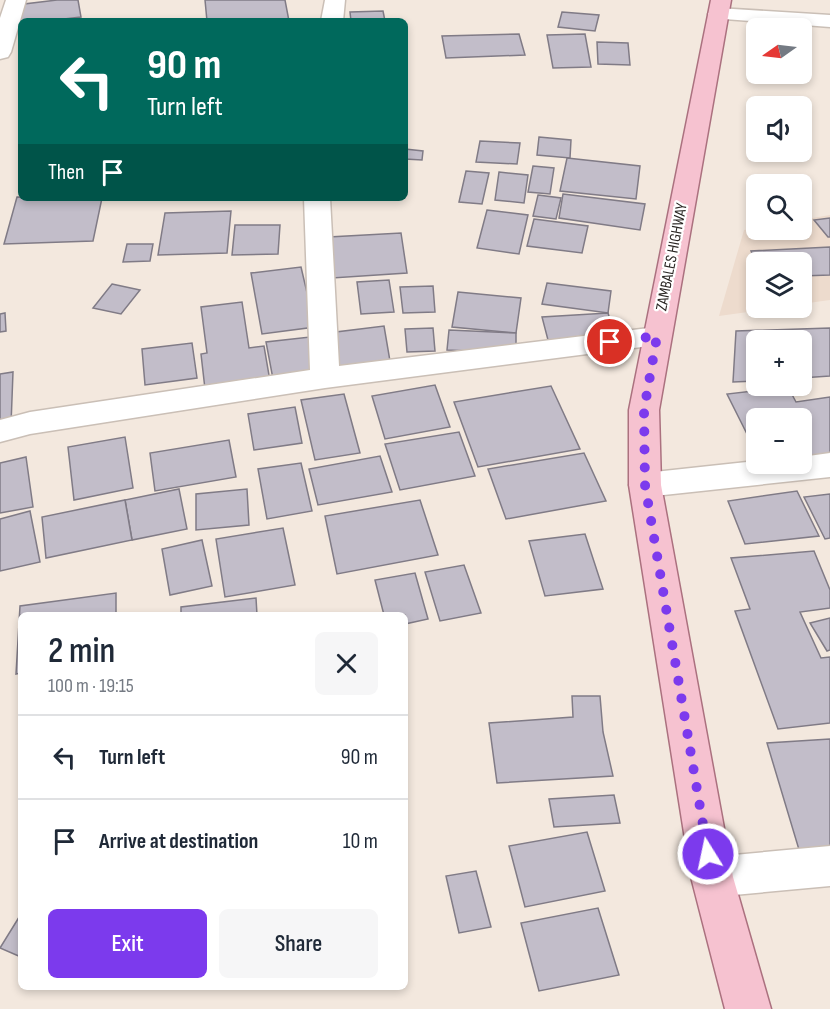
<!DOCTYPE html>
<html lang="en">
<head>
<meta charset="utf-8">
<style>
	:root { --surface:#fff; --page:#f6f6f7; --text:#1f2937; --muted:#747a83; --line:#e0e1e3; --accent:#7c3aed }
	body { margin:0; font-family:"Sofia Sans Condensed",sans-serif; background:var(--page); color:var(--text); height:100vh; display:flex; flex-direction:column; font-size:22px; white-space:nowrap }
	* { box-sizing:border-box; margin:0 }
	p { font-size:20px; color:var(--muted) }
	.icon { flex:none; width:33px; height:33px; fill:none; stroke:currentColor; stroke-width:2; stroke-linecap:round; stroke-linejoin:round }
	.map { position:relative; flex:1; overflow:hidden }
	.panel { position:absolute; left:18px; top:612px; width:390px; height:378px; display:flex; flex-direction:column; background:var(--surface); border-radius:9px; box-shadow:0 3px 9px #0003 }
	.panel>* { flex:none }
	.top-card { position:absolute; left:18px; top:18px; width:390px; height:183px; border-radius:9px; box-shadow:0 3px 9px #0003; background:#00695c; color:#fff; overflow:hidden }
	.needle { width:39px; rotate:256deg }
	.controls { position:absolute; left:746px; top:18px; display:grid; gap:12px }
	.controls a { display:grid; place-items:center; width:66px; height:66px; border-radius:9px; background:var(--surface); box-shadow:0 3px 9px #0003; font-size:30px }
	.pin { position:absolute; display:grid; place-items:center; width:51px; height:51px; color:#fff; margin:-26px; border:3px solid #fff; border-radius:50%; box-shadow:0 2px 6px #0007 }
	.me { position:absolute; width:66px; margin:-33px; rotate:350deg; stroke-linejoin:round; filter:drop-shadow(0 0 4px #0008) }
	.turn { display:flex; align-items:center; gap:21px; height:126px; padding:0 30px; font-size:27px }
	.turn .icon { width:78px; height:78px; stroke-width:2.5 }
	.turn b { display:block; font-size:42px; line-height:51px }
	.then { display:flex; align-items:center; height:57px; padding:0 30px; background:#0003; gap:12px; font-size:22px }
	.round { display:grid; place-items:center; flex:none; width:63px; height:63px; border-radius:9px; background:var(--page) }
	.head { display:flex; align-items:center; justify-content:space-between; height:102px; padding:0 30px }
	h1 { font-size:36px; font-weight:600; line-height:45px }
	.primary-button { display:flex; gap:12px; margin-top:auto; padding:12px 30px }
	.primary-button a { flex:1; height:69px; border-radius:9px; background:var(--accent); color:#fff; font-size:24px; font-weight:600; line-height:69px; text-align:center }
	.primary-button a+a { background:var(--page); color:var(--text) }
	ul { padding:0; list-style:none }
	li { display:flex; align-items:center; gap:18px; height:84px; padding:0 30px; border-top:2px solid var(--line) }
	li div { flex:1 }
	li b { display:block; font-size:22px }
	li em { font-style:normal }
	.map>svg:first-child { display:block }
	.built { fill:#eddbcd }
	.building { fill:#c2bdc9; stroke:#807b86; stroke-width:1.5 }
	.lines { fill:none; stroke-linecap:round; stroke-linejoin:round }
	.street-casing { stroke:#cabfb6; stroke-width:3 }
	.primary-casing { stroke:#ab717f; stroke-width:3 }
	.street { fill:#fff; fill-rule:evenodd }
	.primary { fill:#f6c2d0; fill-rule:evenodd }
	.route { stroke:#7c3aed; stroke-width:10; stroke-dasharray:0 18 }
	.labels { text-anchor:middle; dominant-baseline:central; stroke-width:4.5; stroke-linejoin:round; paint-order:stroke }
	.street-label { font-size:16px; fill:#2a2623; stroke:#fff }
</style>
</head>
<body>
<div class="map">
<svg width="830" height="1009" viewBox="0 0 830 1009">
	<rect width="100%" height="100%" fill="#f3e8de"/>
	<!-- built -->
	<path class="built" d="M830 215V300L801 304V262H756V308H777L719 316 744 230 756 228 801 230V220Z"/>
	<!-- building -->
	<g class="building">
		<path d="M57 0H78L81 17 47 21H21V24L19 25 16 5Z"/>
		<path d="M205 0H285L289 21H207Z"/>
		<path d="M383 11 385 21H351L350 12Z"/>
		<path d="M562 12 599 15 595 31 558 27Z"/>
		<path d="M519 34 525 55 446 58 442 36Z"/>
		<path d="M585 34 591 67 553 68 547 35Z"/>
		<path d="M597 42 628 43 630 65 598 64Z"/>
		<path d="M539 137 571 140 570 158 537 155Z"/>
		<path d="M480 141 520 143 517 164 476 162Z"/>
		<path d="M405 149 423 151 422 160 405 159Z"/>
		<path d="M567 158 640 166 636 199 560 191Z"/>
		<path d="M533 166 554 168 550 194 528 192Z"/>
		<path d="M466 171 489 173 482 204 459 202Z"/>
		<path d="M499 172 528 175 524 203 495 200Z"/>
		<path d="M563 194 645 204 640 230 559 218Z"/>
		<path d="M538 195 561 198 556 219 533 216Z"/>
		<path d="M17 197 102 198 93 241 4 244Z"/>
		<path d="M487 210 528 215 519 254 477 248Z"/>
		<path d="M231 211 227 253 158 255 165 213Z"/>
		<path d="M830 218V237H828L814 220Z"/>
		<path d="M534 219 588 226 582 253 527 246Z"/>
		<path d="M235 225H280L278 254 232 255Z"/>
		<path d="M401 233 407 273 332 278 329 237Z"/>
		<path d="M127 244H153L150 261 123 262Z"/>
		<path d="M830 247V275L801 276V262L756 263 751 251Z"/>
		<path d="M301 267 315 327 262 334 251 273Z"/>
		<path d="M389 280 394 312 361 314 357 282Z"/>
		<path d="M547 283 611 291 608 313 542 304Z"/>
		<path d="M112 284 140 290 121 314 93 308Z"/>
		<path d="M433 286 435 312 403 313 400 287Z"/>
		<path d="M458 292 521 298 516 333 452 327Z"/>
		<path d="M242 302 249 348 264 346 270 381 205 389 201 354 207 353 201 307Z"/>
		<path d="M5 313 6 331 0 332V314Z"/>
		<path d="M608 313 615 336 548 340 542 317Z"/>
		<path d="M384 326 390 361 339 367 336 332Z"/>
		<path d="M433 328 435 351 407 352 405 329Z"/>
		<path d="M830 328V376L801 378V340H756V381L733 382 736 331Z"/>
		<path d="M449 330 516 333V353L447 350Z"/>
		<path d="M310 337 318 373 273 379 266 342Z"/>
		<path d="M192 343 197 378 145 385 142 349Z"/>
		<path d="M13 372 11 425 0 428V374Z"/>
		<path d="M435 385 450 427 385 439 372 396Z"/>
		<path d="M551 386 580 449 478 467 454 402Z"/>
		<path d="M788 387 796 402 830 397V463L817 465 801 434V418H756V433L747 434 727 394Z"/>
		<path d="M344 394 360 453 315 460 301 400Z"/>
		<path d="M295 407 302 443 254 450 248 414Z"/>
		<path d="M459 432 475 476 400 490 385 444Z"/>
		<path d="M125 437 133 488 74 500 68 447Z"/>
		<path d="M229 440 236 477 155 491 150 453Z"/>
		<path d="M584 453 606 501 506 519 488 469Z"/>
		<path d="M380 456 392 492 318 505 309 469Z"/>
		<path d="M26 457 33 507 0 513V463Z"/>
		<path d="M301 463 312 511 267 519 258 469Z"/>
		<path d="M179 489 187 529 132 540 125 500Z"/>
		<path d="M247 489 249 525 196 530V494Z"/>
		<path d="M797 491 819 536 745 544 728 501Z"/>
		<path d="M830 494V538L825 539 804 497Z"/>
		<path d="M125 500 132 540 46 558 42 517Z"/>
		<path d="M420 500 438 555 337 574 325 516Z"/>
		<path d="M30 511 40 562 0 571V519Z"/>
		<path d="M283 528 295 585 225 597 216 539Z"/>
		<path d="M585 534 603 589 545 596 529 541Z"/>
		<path d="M202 540 212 586 170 595 162 549Z"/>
		<path d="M814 551 830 590V608L800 612 821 658 830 657V723L778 729 735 611 750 609 731 558Z"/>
		<path d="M464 565 481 613 440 621 425 572Z"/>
		<path d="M415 573 428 619 405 624V615H384L375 580Z"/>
		<path d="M116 593V615H21V673L16 674 20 606Z"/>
		<path d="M256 598 257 615H181V607Z"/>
		<path d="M830 618V650L827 651 810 623Z"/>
		<path d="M572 696H600L603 732 613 776 497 783 489 723 573 717Z"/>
		<path d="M830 739V851L800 853 767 743Z"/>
		<path d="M614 795 620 823 554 827 549 799Z"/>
		<path d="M587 832 605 891 525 907 509 846Z"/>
		<path d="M476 871 491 927 459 933 446 876Z"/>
		<path d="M598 908 619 975 539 991 521 923Z"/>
		<path d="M21 914V957L0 948Z"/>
	</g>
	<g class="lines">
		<!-- street casing -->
		<g class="street-casing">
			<g id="street">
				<path d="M6 0H26L11 52 8 57 0 59V18Z"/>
				<path d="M325 0H345L343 21H321Z"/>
				<path d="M718 8 830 15V27L711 18 708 14 711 10Z"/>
				<path d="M304 198H330L339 366 657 327 667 329 671 336 667 343 657 345 325 388 30 434 0 442V420L30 412 310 370Z"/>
				<path d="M830 453V477L645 497 634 493 629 485 634 477 645 473 756 461V464H801V457Z"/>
				<path d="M830 846V886L712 897 697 891 691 877 697 863 712 857Z"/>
			</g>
		</g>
		<!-- primary casing -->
		<g class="primary-casing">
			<path id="primary" d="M711 0H731L659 410 661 485 733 877 771 1009H725L691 877 629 485V410Z"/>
		</g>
		<!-- street -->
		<use href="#street" class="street"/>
		<!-- primary -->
		<use href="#primary" class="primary"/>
	</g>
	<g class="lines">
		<!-- route -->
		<path class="route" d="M610 342 657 336 644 410 645 485 708 854"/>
	</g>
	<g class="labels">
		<!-- street labels -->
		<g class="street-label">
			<text transform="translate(672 257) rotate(-79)">ZAMBALES HIGHWAY</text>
		</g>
	</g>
</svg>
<div class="controls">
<a><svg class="needle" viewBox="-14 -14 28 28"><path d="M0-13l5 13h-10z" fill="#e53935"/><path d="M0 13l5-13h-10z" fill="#747a83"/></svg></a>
<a><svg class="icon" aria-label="sound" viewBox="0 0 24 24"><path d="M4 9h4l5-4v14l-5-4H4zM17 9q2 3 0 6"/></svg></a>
<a><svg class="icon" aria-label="search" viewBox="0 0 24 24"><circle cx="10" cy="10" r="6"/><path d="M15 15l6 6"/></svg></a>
<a><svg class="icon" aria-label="layers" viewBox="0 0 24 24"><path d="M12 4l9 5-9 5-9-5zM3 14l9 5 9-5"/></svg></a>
<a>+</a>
<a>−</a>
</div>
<div class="pin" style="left:610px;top:342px;background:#d93025"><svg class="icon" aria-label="arrive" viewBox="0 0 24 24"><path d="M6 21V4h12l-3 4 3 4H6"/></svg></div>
<svg class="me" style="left:708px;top:854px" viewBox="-20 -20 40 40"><circle r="17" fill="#7c3aed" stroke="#fff" stroke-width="3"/><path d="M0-11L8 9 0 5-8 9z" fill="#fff"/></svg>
<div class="top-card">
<div class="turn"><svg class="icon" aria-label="left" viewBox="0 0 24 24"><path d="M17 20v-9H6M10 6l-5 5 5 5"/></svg><div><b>90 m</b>Turn left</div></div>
<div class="then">Then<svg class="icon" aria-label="arrive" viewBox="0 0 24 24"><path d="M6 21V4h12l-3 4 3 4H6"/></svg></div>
</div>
<section class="panel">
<div class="head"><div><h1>2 min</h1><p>100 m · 19:15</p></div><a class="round"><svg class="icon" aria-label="close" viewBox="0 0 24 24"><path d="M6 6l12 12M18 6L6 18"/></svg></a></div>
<ul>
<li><svg class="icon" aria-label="left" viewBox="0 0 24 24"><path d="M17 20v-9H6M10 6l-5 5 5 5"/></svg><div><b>Turn left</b></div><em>90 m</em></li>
<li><svg class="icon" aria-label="arrive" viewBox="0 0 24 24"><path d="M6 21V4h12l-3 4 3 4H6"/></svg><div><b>Arrive at destination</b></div><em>10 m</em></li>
</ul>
<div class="primary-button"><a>Exit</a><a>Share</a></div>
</section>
</div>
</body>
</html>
